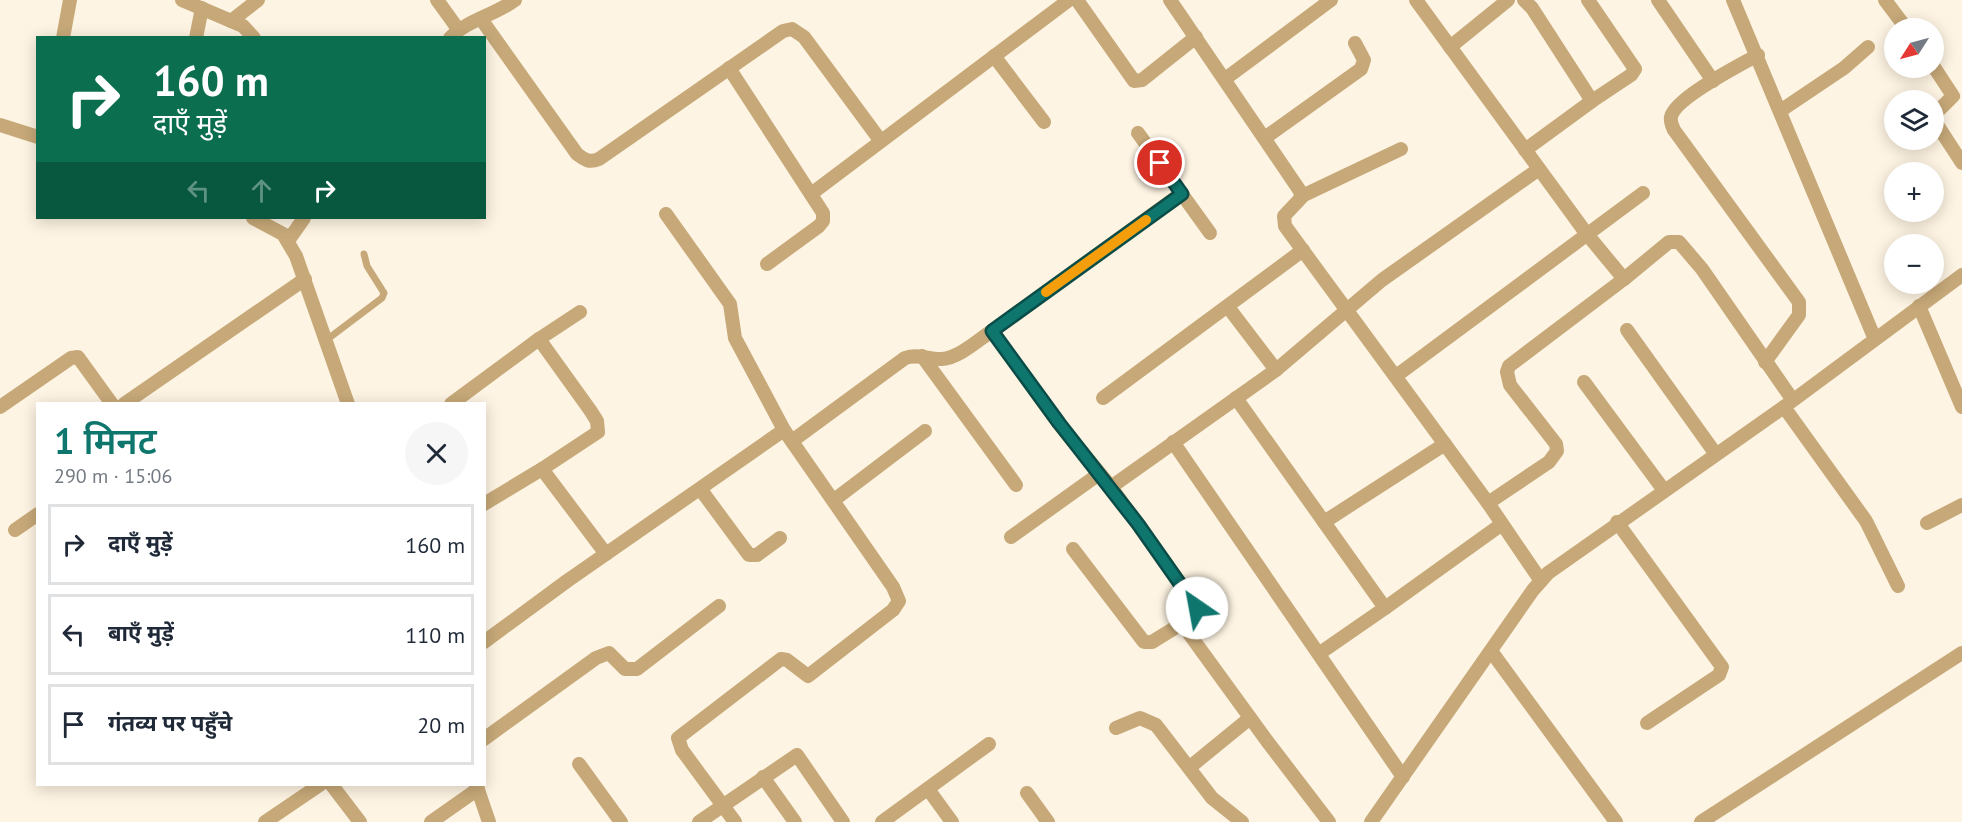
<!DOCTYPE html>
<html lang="hi">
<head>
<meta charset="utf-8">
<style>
	:root { --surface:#fff; --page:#f6f6f7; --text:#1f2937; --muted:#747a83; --line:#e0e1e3; --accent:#0f766e }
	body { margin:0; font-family:"PT Sans","Noto Sans Devanagari",sans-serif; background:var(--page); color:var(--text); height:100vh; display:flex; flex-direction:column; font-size:22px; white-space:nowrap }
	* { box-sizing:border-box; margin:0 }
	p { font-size:20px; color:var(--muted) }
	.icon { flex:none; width:33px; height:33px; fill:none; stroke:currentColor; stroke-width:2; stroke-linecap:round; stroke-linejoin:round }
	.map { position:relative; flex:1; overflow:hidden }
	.panel { position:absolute; left:36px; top:402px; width:450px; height:384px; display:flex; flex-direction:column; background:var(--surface); border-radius:0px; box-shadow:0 3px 15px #0003 }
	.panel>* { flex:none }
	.hud { position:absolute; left:36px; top:36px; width:450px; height:183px; border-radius:0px; box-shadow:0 3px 15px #0003; background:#0b6e4f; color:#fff; overflow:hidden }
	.needle { width:39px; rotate:234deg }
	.buttons { position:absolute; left:1884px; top:18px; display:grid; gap:12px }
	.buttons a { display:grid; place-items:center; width:60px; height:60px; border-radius:50%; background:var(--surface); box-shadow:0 3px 15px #0003; font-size:30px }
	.pin { position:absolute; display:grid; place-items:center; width:51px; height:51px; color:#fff; margin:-26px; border:3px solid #fff; border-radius:50%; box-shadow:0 2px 6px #0007 }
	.me { position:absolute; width:66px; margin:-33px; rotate:327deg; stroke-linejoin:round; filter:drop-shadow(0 0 4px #0008) }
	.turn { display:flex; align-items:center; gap:21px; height:126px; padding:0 18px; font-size:27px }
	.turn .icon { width:78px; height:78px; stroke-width:2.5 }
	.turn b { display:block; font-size:42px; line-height:51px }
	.lanes { display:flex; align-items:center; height:57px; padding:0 18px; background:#0003; justify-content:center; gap:30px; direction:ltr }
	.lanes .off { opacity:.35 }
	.round { display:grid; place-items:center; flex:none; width:63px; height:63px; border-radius:32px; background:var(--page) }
	.overview { display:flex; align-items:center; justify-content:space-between; height:102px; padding:0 18px }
	h1 { font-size:36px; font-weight:600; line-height:45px; color:var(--accent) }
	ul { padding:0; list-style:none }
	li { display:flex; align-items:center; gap:18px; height:81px; margin:0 12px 9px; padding:0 6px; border:3px solid var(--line); border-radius:0px }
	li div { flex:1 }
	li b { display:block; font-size:22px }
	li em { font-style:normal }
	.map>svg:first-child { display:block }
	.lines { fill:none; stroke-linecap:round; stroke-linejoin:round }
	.service { stroke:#c7a979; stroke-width:7 }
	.minor { stroke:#c7a979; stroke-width:14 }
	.route-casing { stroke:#0a4d48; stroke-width:15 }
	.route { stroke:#0f766e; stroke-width:10 }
	.slow { stroke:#f59e0b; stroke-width:10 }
</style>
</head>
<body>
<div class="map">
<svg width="1962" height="822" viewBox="0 0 1962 822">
	<rect width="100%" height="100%" fill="#fef4e3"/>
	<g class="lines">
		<!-- service -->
		<path class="service" d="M325 341 382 298 384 293 367 266 364 254"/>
		<!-- minor -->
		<g class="minor">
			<path d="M182 0 243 26 254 38"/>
			<path d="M437 0 458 29"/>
			<path d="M1077 0 1134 81 1142 80 1196 37"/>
			<path d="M1170 0 1300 191 1301 198 1284 216 1285 226 1488 503 1549 462 1557 451 1556 444 1510 385 1507 372 1509 366 1624 279"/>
			<path d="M1416 0 1586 233 1624 279 1669 242H1679L1702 269 1792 399"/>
			<path d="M1524 0 1532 8 1592 101 1525 150"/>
			<path d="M1588 0 1635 69 1631 75 1592 101"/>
			<path d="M1658 0 1713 81"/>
			<path d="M1733 0 1874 337"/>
			<path d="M1885 0 1906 28"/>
			<path d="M481 19 577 154C585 160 589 163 599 159L783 31 792 29 804 37 880 140"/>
			<path d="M231 21 258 0"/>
			<path d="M63 38 70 0"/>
			<path d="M196 38 202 8"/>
			<path d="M450 38C467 20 495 15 515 0"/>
			<path d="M1450 47 1508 0"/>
			<path d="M1758 55C1740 65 1675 98 1671 117 1670 122 1672 126 1674 130L1799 302V315L1765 362"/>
			<path d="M994 56 1044 122"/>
			<path d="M1934 67 1953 96 1934 115"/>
			<path d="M729 68 823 213V221L819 226 767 264"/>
			<path d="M1225 79 1331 0"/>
			<path d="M1780 111 1844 68 1868 47"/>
			<path d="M1934 120 1962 163"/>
			<path d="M0 125 38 137"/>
			<path d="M1138 133 1210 233"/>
			<path d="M1266 137 1361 69 1364 60 1355 43"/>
			<path d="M811 194 1069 0"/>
			<path d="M1302 196 1401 149"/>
			<path d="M666 214 730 304 735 338 784 430 893 587 899 601 893 610 808 676 787 660 781 659 678 738 682 750 735 822"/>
			<path d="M253 218 283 234 296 256 348 404"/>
			<path d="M288 241 304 218"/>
			<path d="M1919 306 1962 407"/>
			<path d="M1228 307 1276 370"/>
			<path d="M580 312 539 339 590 410 597 421 598 432 542 469 606 554"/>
			<path d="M1627 330 1715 453"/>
			<path d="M992 331 1182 193"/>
			<path d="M922 356 1016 485"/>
			<path d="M1396 376 1643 193"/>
			<path d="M1584 382 1663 489"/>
			<path d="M1103 398 1303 250"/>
			<path d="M1236 398 1385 608 1320 653"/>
			<path d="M124 404 305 279"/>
			<path d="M451 404 539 339"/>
			<path d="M0 407 71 358 78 357 112 404"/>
			<path d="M1784 407 1866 521 1898 586"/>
			<path d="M792 441 905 358C918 353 929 360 942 359 959 358 978 340 992 331L1059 424 1111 487"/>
			<path d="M1173 442 1403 777"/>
			<path d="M701 490 749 555H757L780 538"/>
			<path d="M834 500 925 431"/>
			<path d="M1488 503 1541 581"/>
			<path d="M484 504 542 469"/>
			<path d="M1324 522 1445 444"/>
			<path d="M1617 522 1722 667 1719 675 1647 723"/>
			<path d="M1927 523 1962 505"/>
			<path d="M15 530 38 514"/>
			<path d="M1011 537 1099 474"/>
			<path d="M1073 549 1144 642H1152L1186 621"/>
			<path d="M1385 608 1502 524"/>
			<path d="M484 642 567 581 784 430"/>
			<path d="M1491 651 1616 822"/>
			<path d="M1116 728 1140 718 1156 725 1212 798 1242 822"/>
			<path d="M484 739 596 658 609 653 625 669H637L719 606"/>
			<path d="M579 764 621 822"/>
			<path d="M1190 767 1250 718"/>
			<path d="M763 777 795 822"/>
			<path d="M331 784 360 822"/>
			<path d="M476 784 489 822"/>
			<path d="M928 789 952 822"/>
			<path d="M1027 793 1048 822"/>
			<path d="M265 822 321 784"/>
			<path d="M431 822 478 789"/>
			<path d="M699 822 797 755 843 822"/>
			<path d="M882 822 989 744"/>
			<path d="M1329 822 1267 741 1190 635 1186 621 1196 610V605L1111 487 1276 370 1382 280 1539 169"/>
			<path d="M1371 822 1533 590 1548 573 1784 407 1962 275"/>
			<path d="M1701 822 1962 653"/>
		</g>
	</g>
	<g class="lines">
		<!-- route casing -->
		<g class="route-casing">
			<path id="route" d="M1160 163 1182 194 992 331 1059 423 1138 524 1197 608"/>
		</g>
		<!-- route -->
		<use href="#route" class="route"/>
		<!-- slow -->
		<path class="slow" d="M1046 292 1146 220"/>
	</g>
</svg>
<div class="buttons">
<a><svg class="needle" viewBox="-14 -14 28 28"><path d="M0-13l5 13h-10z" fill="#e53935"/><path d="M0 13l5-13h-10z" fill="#747a83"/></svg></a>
<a><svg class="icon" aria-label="layers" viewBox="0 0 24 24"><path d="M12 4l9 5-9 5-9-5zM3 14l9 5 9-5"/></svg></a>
<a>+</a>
<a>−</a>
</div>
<div class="pin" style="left:1160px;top:163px;background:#d93025"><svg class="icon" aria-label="arrive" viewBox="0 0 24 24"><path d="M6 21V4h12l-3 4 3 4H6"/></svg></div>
<svg class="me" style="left:1197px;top:608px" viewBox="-20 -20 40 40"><circle r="19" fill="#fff"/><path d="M0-13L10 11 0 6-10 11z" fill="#0f766e"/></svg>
<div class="hud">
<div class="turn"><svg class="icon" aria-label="right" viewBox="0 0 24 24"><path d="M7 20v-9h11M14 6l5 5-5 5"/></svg><div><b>160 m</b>दाएँ मुड़ें</div></div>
<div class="lanes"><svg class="icon off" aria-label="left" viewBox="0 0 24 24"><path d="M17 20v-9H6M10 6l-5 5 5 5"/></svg><svg class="icon off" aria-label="ahead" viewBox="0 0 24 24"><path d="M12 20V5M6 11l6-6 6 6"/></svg><svg class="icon" aria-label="right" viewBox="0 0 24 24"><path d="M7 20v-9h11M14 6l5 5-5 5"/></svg></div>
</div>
<section class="panel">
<div class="overview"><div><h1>1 मिनट</h1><p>290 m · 15:06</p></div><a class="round"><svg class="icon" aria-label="close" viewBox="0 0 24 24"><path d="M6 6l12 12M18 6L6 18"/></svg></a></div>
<ul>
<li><svg class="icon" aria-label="right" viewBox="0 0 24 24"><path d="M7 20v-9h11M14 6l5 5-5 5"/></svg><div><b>दाएँ मुड़ें</b></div><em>160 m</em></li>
<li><svg class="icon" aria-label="left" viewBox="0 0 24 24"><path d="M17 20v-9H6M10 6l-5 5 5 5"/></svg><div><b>बाएँ मुड़ें</b></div><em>110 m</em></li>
<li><svg class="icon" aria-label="arrive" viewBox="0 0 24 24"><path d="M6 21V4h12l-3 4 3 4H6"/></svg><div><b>गंतव्य पर पहुँचे</b></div><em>20 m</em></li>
</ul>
</section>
</div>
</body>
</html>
